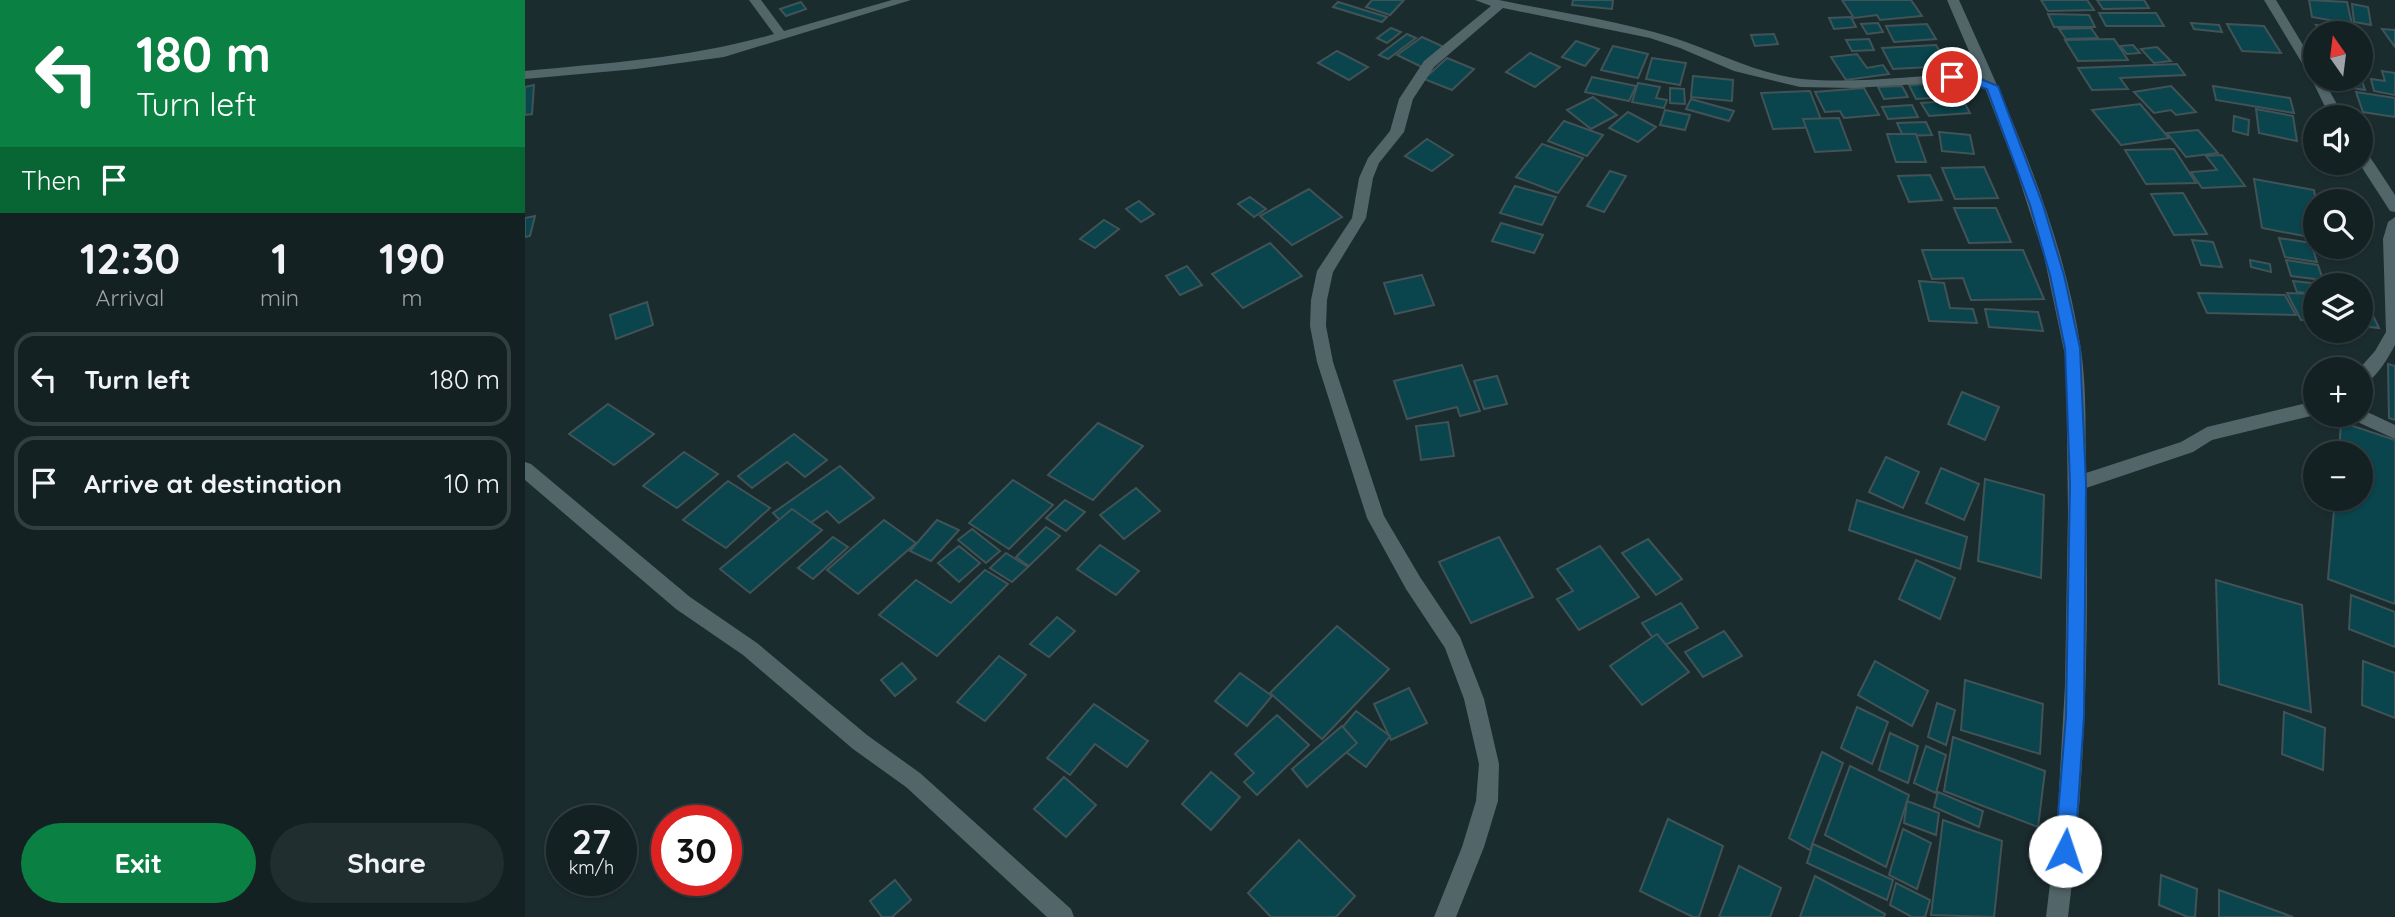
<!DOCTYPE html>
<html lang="en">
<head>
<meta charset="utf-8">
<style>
	:root { --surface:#142123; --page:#212e30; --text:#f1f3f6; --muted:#9da3a6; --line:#333e41; --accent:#0b8043 }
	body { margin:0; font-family:Quicksand,sans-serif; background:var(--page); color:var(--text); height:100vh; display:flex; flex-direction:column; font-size:26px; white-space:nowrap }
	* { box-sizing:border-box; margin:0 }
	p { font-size:23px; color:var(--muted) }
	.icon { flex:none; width:38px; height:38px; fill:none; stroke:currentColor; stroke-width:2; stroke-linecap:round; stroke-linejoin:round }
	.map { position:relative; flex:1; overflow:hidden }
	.side { display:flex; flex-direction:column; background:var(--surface); width:525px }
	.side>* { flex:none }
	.guide { background:#0b8043; color:#fff; overflow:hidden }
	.needle { width:46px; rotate:346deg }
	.fabs { position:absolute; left:1778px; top:21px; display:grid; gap:14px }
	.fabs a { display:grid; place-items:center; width:70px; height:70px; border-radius:50%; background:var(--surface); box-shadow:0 2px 5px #0004,0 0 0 2px var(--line); font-size:35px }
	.speed { position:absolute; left:21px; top:805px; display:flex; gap:14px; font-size:35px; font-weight:700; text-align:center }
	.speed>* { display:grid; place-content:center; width:91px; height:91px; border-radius:50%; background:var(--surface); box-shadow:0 2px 5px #0004,0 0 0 2px var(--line); line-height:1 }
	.speed small { font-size:18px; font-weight:400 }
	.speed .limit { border:10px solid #d22; background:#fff; color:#111 }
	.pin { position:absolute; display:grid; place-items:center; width:60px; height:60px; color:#fff; margin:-30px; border:4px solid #fff; border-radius:50%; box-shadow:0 2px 7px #0007 }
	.me { position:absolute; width:77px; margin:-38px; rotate:4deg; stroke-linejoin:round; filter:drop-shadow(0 0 5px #0008) }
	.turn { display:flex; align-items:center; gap:24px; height:147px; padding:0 21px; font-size:32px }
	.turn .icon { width:91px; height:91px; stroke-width:2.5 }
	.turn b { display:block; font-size:49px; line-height:60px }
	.then { display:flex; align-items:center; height:66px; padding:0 21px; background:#0003; gap:14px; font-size:26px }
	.eta { display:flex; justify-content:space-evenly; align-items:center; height:119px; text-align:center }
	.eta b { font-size:42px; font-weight:700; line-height:49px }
	.button { display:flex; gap:14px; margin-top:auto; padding:14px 21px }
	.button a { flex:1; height:80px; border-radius:42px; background:var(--accent); color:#fff; font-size:28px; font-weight:700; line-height:80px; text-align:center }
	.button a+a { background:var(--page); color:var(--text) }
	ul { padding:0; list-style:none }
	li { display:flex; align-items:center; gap:21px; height:94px; margin:0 14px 10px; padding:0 7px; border:4px solid var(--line); border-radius:21px }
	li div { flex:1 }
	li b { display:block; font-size:26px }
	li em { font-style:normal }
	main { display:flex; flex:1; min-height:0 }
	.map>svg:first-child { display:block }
	.building { fill:#0a444c; stroke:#415356; stroke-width:2 }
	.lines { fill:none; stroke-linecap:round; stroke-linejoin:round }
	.minor { fill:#52666a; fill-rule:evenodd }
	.route { fill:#1a73e8; stroke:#114b97; stroke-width:2 }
</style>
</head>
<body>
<main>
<section class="side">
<div class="guide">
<div class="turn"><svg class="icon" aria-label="left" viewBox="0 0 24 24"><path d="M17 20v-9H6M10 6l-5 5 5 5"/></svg><div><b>180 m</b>Turn left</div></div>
<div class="then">Then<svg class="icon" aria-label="arrive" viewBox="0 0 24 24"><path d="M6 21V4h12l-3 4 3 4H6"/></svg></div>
</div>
<div class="eta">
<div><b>12:30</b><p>Arrival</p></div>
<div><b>1</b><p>min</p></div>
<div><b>190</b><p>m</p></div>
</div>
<ul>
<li><svg class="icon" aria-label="left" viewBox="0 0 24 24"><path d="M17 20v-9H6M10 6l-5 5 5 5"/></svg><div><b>Turn left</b></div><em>180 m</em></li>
<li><svg class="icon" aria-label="arrive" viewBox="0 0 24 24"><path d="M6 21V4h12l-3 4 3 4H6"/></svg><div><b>Arrive at destination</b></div><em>10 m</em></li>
</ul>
<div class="button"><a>Exit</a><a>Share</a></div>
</section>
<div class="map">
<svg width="1870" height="917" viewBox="0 0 1870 917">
	<rect width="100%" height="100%" fill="#1b2c2f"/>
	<!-- building -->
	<g class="building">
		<path d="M847 0H879L865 15 841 7Z"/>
		<path d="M1048 0H1088L1087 9 1047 5Z"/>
		<path d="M1317 0H1386L1397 16 1355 20 1352 15 1329 18Z"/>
		<path d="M1516 0H1562L1569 10 1523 11Z"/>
		<path d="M1572 0H1619L1624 8 1578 9Z"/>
		<path d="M1784 0 1822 2 1827 24 1787 17Z"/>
		<path d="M276 2 281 9 261 16 255 9Z"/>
		<path d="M813 2 862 17 857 22 808 7Z"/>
		<path d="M1827 4 1843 7 1846 25 1829 22Z"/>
		<path d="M1574 13H1631L1639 26H1581Z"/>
		<path d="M1523 14 1564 15 1570 27H1529Z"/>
		<path d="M1326 17 1331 27 1309 29 1304 18Z"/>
		<path d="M1353 23 1358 32 1342 34 1336 24Z"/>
		<path d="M1666 23 1694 25 1697 32 1669 29Z"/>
		<path d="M1402 24 1411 39 1369 42 1361 26Z"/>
		<path d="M1702 24 1739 26 1756 53 1717 51Z"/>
		<path d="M1791 25 1820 27 1824 33H1796Z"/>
		<path d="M866 28 876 32 862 43 852 38Z"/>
		<path d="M1566 28 1573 38 1541 39 1534 29Z"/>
		<path d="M1857 29 1870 30V47Z"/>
		<path d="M882 34 891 38 863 59 854 55Z"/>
		<path d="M1249 34 1253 44 1230 46 1226 35Z"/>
		<path d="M897 37 921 48 897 67 872 55Z"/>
		<path d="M1344 39 1349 50 1327 51 1321 40Z"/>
		<path d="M1589 39 1603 60 1553 61 1540 40Z"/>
		<path d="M1051 41 1074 49 1060 66 1037 57Z"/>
		<path d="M1411 45 1423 66 1368 69 1357 48Z"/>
		<path d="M1608 45 1615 53 1602 54 1595 46Z"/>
		<path d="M1088 46 1123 54 1113 78 1076 70Z"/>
		<path d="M1632 47 1646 61 1629 63 1616 49Z"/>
		<path d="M812 51 843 67 824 80 793 63Z"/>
		<path d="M1005 53 1035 67 1010 87 981 72Z"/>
		<path d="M1332 54 1342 68 1358 65 1364 74 1321 80 1306 57Z"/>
		<path d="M922 58 949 69 927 90 899 79Z"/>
		<path d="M1127 58 1161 63 1155 85 1121 79Z"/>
		<path d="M1652 64 1660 75 1595 78 1603 89 1567 90 1553 68Z"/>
		<path d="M1857 71 1870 73V95L1849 91 1846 79 1860 81Z"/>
		<path d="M1168 76 1208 80 1207 101 1166 97Z"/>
		<path d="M1067 77 1111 86 1104 101 1060 92Z"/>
		<path d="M1836 77 1840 90 1808 85 1806 79Z"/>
		<path d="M1113 83 1135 87 1131 98 1142 100 1139 108 1107 102Z"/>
		<path d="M1433 83 1440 96 1391 99 1384 85Z"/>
		<path d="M9 85 7 114 0 115V87Z"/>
		<path d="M1377 86 1383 97 1359 99 1353 87Z"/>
		<path d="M1646 86 1671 112 1651 115 1646 110 1629 113 1609 92Z"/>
		<path d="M1688 86 1765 98 1769 113 1691 100Z"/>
		<path d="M1145 88 1159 89 1160 104 1145 103Z"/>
		<path d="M1339 88 1354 115 1319 118 1315 111 1300 112 1290 92Z"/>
		<path d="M1285 91 1299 127 1248 129 1236 93Z"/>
		<path d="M1831 92 1870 98V117L1838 112Z"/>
		<path d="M1068 97 1092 115 1066 129 1042 110Z"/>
		<path d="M1166 99 1209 111 1204 121 1161 109Z"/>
		<path d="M1438 100 1445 113 1404 116 1396 103Z"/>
		<path d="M1615 104 1644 138 1596 145 1567 110Z"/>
		<path d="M1387 105 1393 117 1363 119 1357 107Z"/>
		<path d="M1731 109 1768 116 1772 141 1734 133Z"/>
		<path d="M1140 110 1165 115 1160 130 1135 125Z"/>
		<path d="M1103 112 1131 127 1113 142 1084 128Z"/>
		<path d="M1709 116 1724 120 1723 135 1708 131Z"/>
		<path d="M1314 118 1326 150 1290 152 1278 119Z"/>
		<path d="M1039 121 1078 135 1062 156 1023 141Z"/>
		<path d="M1401 122 1407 135 1378 136 1372 123Z"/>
		<path d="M1673 130 1693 153 1661 157 1642 133Z"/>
		<path d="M1414 132 1445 135 1449 154 1417 151Z"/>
		<path d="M1362 134H1391L1401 162H1371Z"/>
		<path d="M902 139 928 155 907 171 880 156Z"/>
		<path d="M1017 144 1058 158 1033 193 991 177Z"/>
		<path d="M1649 149 1671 183 1621 184 1600 150Z"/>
		<path d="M1697 155 1720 186 1677 188 1666 172 1692 170 1681 156Z"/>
		<path d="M1459 167 1473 198 1430 199 1417 168Z"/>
		<path d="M1085 171 1101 176 1079 212 1062 206Z"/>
		<path d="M1405 175 1417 200 1384 202 1373 176Z"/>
		<path d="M1729 179 1789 190 1791 201 1790 238 1737 228Z"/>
		<path d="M990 186 1031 197 1017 225 975 213Z"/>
		<path d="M784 189 817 217 767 245 735 216Z"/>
		<path d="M1658 193 1682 234 1649 235 1626 194Z"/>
		<path d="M725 197 741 209 729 217 713 204Z"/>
		<path d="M614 201 629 214 616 222 601 209Z"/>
		<path d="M1429 208H1471L1486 242 1444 243Z"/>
		<path d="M10 216 5 236 0 237V218Z"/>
		<path d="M579 220 594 229 570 248 555 239Z"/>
		<path d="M976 223 1018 235 1009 253 967 241Z"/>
		<path d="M1754 238 1786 243 1792 262 1760 257Z"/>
		<path d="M1667 240 1688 242 1697 267 1676 265Z"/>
		<path d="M745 243 777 276 718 308 687 274Z"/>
		<path d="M1397 250H1498L1519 299 1446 300 1438 278 1407 279Z"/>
		<path d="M1725 260 1745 264 1746 272 1726 267Z"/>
		<path d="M1761 260 1793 265 1798 280 1766 276Z"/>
		<path d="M662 266 677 285 655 295 641 276Z"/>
		<path d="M897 275 909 305 870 314 859 283Z"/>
		<path d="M1394 281 1419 283 1425 308 1448 309 1452 323 1404 321Z"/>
		<path d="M1768 281 1805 285H1790V294L1772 292Z"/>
		<path d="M1673 293 1760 295 1771 315 1682 313Z"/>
		<path d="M1762 293 1787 294 1790 301V320H1776Z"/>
		<path d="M1836 294 1838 295 1854 328 1836 326Z"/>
		<path d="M122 302 128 325 91 339 85 315Z"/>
		<path d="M1460 309 1513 312 1518 331 1464 327Z"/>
		<path d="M1863 364 1870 366V420L1864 418Z"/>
		<path d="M937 365 955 411 935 416 932 407 882 419 869 381Z"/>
		<path d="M972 376 982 404 959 409 949 381Z"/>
		<path d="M1437 392 1474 407 1460 440 1423 424Z"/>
		<path d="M83 404 129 434 89 465 44 434Z"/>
		<path d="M923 422 929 456 896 460 891 426Z"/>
		<path d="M1816 422 1870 440V604L1803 579 1810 499H1836V453H1814Z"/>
		<path d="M573 423 618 446 568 500 523 475Z"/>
		<path d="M269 434 302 460 280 477 262 462 227 488 213 476Z"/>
		<path d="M159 452 193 474 152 508 118 486Z"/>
		<path d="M1361 457 1394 472 1378 508 1344 492Z"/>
		<path d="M315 466 349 498 314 523 302 511 269 535 248 513Z"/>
		<path d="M1416 468 1454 484 1439 520 1401 503Z"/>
		<path d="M1460 479 1519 495 1516 578 1453 561Z"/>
		<path d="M488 480 528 505 484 549 444 523Z"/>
		<path d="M203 481 245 508 201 548 158 520Z"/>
		<path d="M611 488 635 511 599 539 575 515Z"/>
		<path d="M540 500 560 512 541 531 521 518Z"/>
		<path d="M1332 500 1442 537 1435 569 1324 530Z"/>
		<path d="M267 509 297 530 225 593 195 569Z"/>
		<path d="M359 520 391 543 333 594 302 570Z"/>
		<path d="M412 520 434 530 406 561 385 551Z"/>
		<path d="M521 527 535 536 504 566 491 557Z"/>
		<path d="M447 529 475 551 461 563 433 540Z"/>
		<path d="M308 537 323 547 288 579 273 568Z"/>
		<path d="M974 537 1008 597 946 623 914 562Z"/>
		<path d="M1123 539 1157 579 1131 595 1097 553Z"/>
		<path d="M575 545 614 571 591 595 552 569Z"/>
		<path d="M434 546 455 563 434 582 413 563Z"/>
		<path d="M1075 546 1114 597 1054 630 1032 599 1048 591 1032 569Z"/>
		<path d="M481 553 503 567 487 582 465 568Z"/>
		<path d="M1391 560 1430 578 1415 619 1374 599Z"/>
		<path d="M460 570 483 584 412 656 354 615 391 580 426 603Z"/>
		<path d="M1691 580 1777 605 1786 712 1694 684Z"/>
		<path d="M1826 595 1870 612V647L1824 629Z"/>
		<path d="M1156 603 1173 628 1135 648 1117 623Z"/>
		<path d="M532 617 550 631 524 657 505 644Z"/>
		<path d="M812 626 864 669 797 739 745 693Z"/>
		<path d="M1199 631 1217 656 1178 677 1160 652Z"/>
		<path d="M1132 634 1164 672 1117 705 1085 666Z"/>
		<path d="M474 656 501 675 460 721 432 702Z"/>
		<path d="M1350 661 1403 691 1387 726 1333 695Z"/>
		<path d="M1838 661 1870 673V718L1837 705Z"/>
		<path d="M377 663 391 679 370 696 356 680Z"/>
		<path d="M715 673 747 696 722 726 690 701Z"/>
		<path d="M1440 680 1518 704 1515 754 1436 730Z"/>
		<path d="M884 688 902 723 866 740 849 704Z"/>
		<path d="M1412 703 1430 710 1421 745 1403 737Z"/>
		<path d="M569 704 623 741 602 767 570 744 545 775 522 758Z"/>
		<path d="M1332 707 1363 722 1347 764 1316 748Z"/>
		<path d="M831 711 865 736 841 767 806 741Z"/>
		<path d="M1759 712 1800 728 1798 770 1757 754Z"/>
		<path d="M752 715 784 745 732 795 719 782 729 773 710 754Z"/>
		<path d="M817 726 832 743 782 787 767 769Z"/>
		<path d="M1365 733 1393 746 1383 783 1354 770Z"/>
		<path d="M1428 737 1520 771 1513 827 1419 791Z"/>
		<path d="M1401 746 1421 755 1411 793 1389 783Z"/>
		<path d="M1297 752 1318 763 1285 850 1264 838Z"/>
		<path d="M1325 766 1384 795 1361 867 1300 835Z"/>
		<path d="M686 772 715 797 686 830 657 804Z"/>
		<path d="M539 777 571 805 541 837 509 809Z"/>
		<path d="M1413 792 1458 811 1454 827 1409 807Z"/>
		<path d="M1382 801 1414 813 1411 835 1379 823Z"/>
		<path d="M1143 819 1198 846 1174 917H1168L1115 891Z"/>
		<path d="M1418 820 1477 841 1469 917 1406 915Z"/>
		<path d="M1378 829 1406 843 1392 889 1364 875Z"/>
		<path d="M774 840 830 896 811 917H746L723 893Z"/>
		<path d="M1288 844 1368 880 1362 900 1282 863Z"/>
		<path d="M1214 866 1256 888 1245 917H1194Z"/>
		<path d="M1636 875 1672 889 1670 917H1663L1634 905Z"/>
		<path d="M1290 876 1360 914 1359 917H1275Z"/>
		<path d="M370 880 386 900 367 917H357L345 901Z"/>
		<path d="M1371 883 1405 900 1400 917H1387L1365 905Z"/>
		<path d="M1694 890 1768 917H1694Z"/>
	</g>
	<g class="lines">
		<!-- minor -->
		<g class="minor">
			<path d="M224 0H236L259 31 367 0H386L199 57 111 69 0 79V71C84 63 167 58 249 34Z"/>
			<path d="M950 0H974C1031 12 1090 20 1146 37 1189 50 1230 74 1277 79 1331 84 1387 76 1441 73L1455 77 1422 0H1434C1484 111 1538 228 1556 350 1562 390 1560 433 1561 473L1656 442 1682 427 1790 401V415L1687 440 1668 452 1561 488C1564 631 1561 775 1543 917H1521L1532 825 1540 685 1543 512 1541 360 1519 256 1491 169 1460 88 1440 81 1330 88 1275 87 1209 71 1155 48 1125 38 978 8 909 67 888 99 879 132 854 163 848 178 841 218 808 272 802 300 801 326 808 362 859 516 895 577 935 637 959 699 974 764 973 801 959 847 931 917H909L937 847 951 801 954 764 939 699 920 648 881 589 842 518 792 362 785 326 786 300 792 271 827 218 834 178 843 158 865 131 874 99 899 61 966 6Z"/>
			<path d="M1739 0H1751L1790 65V79H1798L1819 117H1805L1786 78Z"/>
			<path d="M1836 149 1841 151 1870 195V212L1865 211 1834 163Z"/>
			<path d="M1870 217V345C1863 358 1851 380 1836 385L1834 369 1850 351 1861 332 1858 239 1863 222Z"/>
			<path d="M1836 409 1870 425V439L1828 420 1826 415H1836Z"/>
			<path d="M0 462 6 464 165 597 232 643 342 735 395 773 546 909 549 917H522L381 787 328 749 218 655 151 609 0 480Z"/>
		</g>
	</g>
	<!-- route -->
	<path class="route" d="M1441 73 1473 86 1518 205 1539 275 1555 348 1561 483 1559 716 1550 851 1547 858 1540 861 1533 858 1530 851 1541 716 1545 483 1540 348 1525 275 1505 205 1462 89 1421 77 1427 74Z"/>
</svg>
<div class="fabs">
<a><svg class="needle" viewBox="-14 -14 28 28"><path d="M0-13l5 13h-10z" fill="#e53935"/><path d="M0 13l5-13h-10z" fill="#9da3a6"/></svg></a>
<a><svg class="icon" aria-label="sound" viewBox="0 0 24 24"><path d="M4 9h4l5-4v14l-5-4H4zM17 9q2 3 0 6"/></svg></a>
<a><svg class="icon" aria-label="search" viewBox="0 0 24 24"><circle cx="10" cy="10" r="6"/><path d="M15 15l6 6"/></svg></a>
<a><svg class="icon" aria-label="layers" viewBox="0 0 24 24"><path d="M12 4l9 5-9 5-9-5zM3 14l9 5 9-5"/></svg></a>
<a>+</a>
<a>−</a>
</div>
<div class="speed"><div>27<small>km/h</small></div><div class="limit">30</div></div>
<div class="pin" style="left:1427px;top:77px;background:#d93025"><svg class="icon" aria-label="arrive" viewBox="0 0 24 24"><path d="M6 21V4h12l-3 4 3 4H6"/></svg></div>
<svg class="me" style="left:1540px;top:851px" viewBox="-20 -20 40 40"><circle r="19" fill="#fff"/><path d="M0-13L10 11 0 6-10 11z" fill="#1a73e8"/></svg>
</div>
</main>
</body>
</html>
